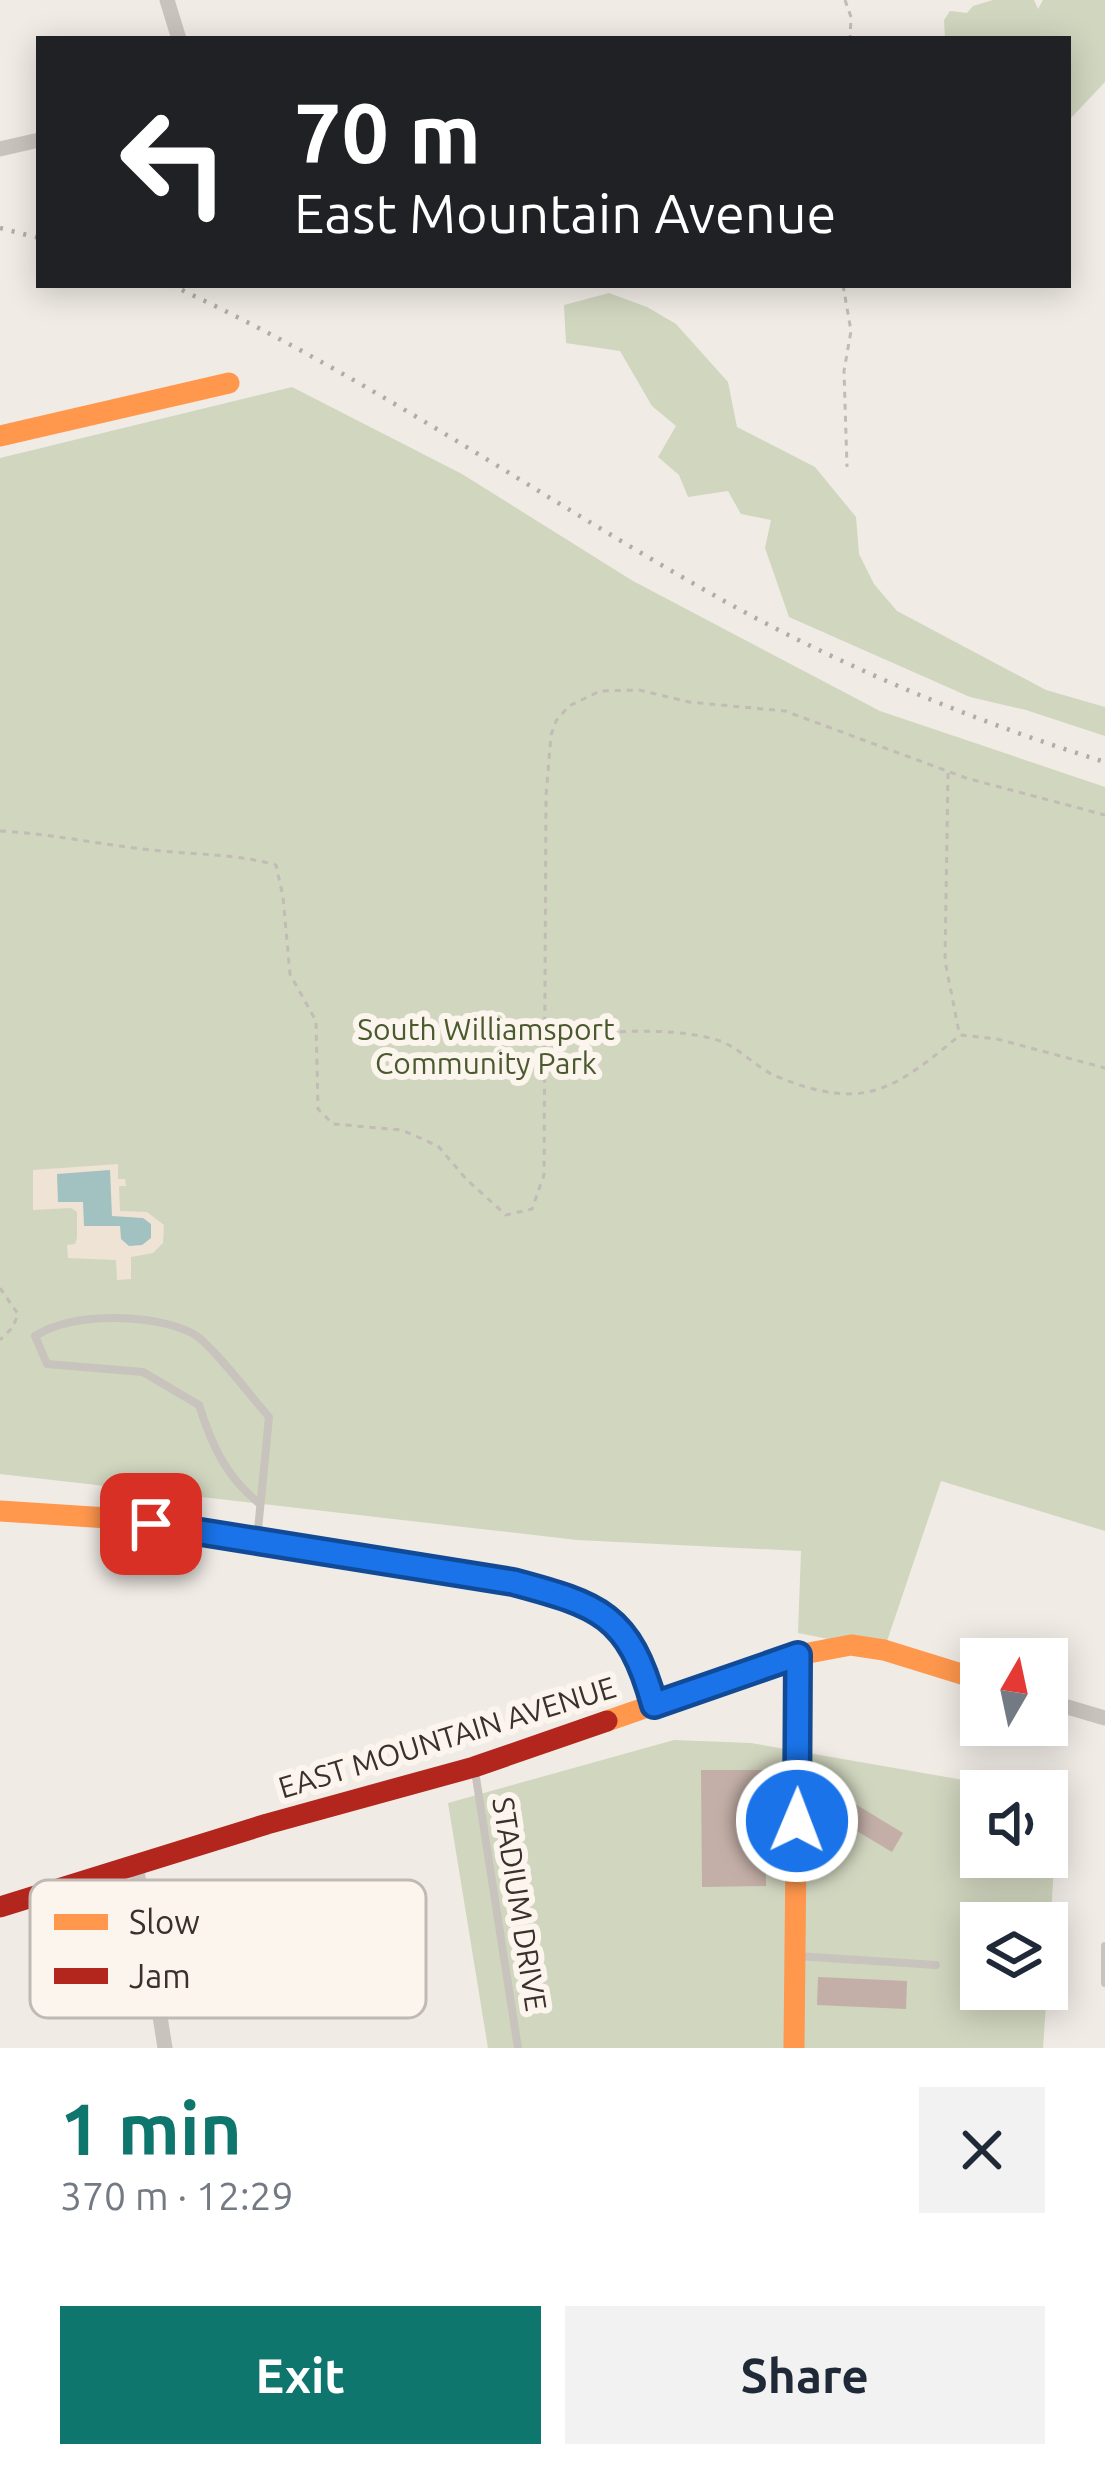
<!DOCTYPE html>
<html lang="en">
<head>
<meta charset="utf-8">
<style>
	:root { --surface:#fff; --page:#f2f2f3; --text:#1f2937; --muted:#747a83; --accent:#0f766e }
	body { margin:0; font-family:Ubuntu,sans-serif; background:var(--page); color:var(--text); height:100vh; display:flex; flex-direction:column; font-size:45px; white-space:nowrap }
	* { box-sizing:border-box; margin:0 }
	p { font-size:39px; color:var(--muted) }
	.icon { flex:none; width:66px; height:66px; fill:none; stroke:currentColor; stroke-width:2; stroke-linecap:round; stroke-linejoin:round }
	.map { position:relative; height:2048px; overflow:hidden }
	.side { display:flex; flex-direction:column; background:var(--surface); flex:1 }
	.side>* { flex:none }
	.guide { position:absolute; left:36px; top:36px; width:1035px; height:252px; border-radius:0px; box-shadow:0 6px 30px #0003; background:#202124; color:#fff; overflow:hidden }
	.needle { width:78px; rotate:9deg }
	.controls { position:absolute; left:960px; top:1638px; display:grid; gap:24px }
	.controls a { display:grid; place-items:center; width:108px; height:108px; border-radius:0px; background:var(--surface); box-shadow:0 6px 30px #0003; font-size:60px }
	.pin { position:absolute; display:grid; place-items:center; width:102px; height:102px; color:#fff; margin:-51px; border-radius:24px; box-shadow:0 6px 18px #0006 }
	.me { position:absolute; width:132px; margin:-66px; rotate:1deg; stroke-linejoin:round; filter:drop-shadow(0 0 9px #0008) }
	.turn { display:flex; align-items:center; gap:42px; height:252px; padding:0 60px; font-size:54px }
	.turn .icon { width:156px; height:156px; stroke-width:2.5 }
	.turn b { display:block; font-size:84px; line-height:102px }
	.round { display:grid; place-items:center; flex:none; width:126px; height:126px; border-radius:0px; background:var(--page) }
	.headline { display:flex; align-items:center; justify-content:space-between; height:204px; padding:0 60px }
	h1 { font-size:72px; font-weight:700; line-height:90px; color:var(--accent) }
	.primary-button { display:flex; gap:24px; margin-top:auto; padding:24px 60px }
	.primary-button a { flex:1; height:138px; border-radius:0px; background:var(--accent); color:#fff; font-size:48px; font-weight:700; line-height:138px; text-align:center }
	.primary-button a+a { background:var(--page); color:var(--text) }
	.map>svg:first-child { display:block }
	.green { fill:#d1d6bf }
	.plaza { fill:#eee3d5 }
	.water { fill:#a1c2c1 }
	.building { fill:#c3afa7 }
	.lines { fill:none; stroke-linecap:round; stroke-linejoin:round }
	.path { stroke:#c2bbb6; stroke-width:3; stroke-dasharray:6 6; stroke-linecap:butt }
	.lane { stroke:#c9c3be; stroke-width:8 }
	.street { stroke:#c9c3be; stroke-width:15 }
	.slow { stroke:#ff974d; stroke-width:21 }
	.jam { stroke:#b3261e; stroke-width:21 }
	.rail { stroke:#b1aca8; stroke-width:4.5; stroke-dasharray:3 9; stroke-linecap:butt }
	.route-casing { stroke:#114b97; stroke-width:30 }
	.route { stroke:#1a73e8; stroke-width:21 }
	.labels { text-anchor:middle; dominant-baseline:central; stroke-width:12; stroke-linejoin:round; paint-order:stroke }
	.park-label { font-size:30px; fill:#4a5a2e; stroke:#fbf5ee }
	.street-label { font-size:30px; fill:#3b302b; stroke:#fbf5ee }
	.key { fill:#fbf5ee; stroke:#c1bab4; stroke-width:3 }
	.key-label { font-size:33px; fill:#3b302b }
</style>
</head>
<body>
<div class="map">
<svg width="1105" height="2048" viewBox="0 0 1105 2048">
	<rect width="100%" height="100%" fill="#f0ebe5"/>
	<!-- green -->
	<g class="green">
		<path d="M993 0H1034L1038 9 1043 0H1105V82L1069 120 1068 39H945L944 20 950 11 967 13 973 6Z"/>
		<path d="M609 293 647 307 676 324 728 382 737 427 815 467 856 517 859 554 874 584 897 611 1046 690 1105 707V736L1026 710 970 697 789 617 765 548 771 520 741 514 728 491 688 497 679 475 658 457 676 426 652 406 620 351 566 343 564 305Z"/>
		<path d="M292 387 462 474 633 581 880 711 1105 787V1531L941 1481 884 1650 798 1633 801 1551 577 1540 0 1474V458Z"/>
		<path d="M674 1740 751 1743 1027 1791H981V1857H1047V1794L1058 1796 1047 1985V1923H981V1989H1047L1043 2048H488L448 1803Z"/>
	</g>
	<!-- plaza -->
	<path class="plaza" d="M118 1164V1179H125L126 1186H119L120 1211 147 1212 164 1225 163 1243 153 1253 131 1257V1279L117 1280 116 1260 68 1258 67 1245 75 1244 77 1238V1212L71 1208 33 1210V1170Z"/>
	<!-- water -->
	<path class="water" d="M110 1170 112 1216 143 1218 151 1224V1238L142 1245 129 1246 121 1239 120 1226H84L83 1202H58L57 1174Z"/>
	<!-- building -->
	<g class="building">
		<path d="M701 1770H765L766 1886 702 1887Z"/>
		<path d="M852 1802 903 1833 892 1852 840 1821Z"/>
		<path d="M818 1977 907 1981 906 2009 817 2005Z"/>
	</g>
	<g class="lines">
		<!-- path -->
		<g class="path">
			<path d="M845 0 851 17 850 39"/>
			<path d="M843 285 851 331 844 371 847 467"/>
			<path d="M948 773 945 961 959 1032"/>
			<path d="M0 831C55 834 107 846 162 851 201 855 237 854 276 865L283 897 290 974 316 1021 318 1109 333 1124 402 1130 438 1146 467 1180 506 1215 532 1209 544 1175 546 796 551 735 556 721 569 706 600 691 639 690 689 702 785 711 966 778 1105 815"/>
			<path d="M548 1035C602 1034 662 1025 714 1039 738 1045 755 1068 778 1077 864 1112 894 1090 960 1035L997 1039 1105 1068"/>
			<path d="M0 1288 18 1314 13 1327 0 1340"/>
		</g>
		<!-- lane -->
		<g class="lane">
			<path d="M257 1540 269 1417C253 1399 210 1342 192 1333 151 1313 73 1312 35 1336L47 1364 143 1372 199 1405C212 1446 226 1477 260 1504"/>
			<path d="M475 1771 518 2048"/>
			<path d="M1105 1946V1983"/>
			<path d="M797 1956 936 1965"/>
		</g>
		<!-- street -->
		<g class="street">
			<path d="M167 0 179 39"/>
			<path d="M0 149 39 140"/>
			<path d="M1047 1701 1105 1718"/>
			<path d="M136 1864 165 2048"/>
		</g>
		<!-- slow -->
		<g class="slow">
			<path d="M0 436 229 383"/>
			<path d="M0 1511 108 1518 513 1582C598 1606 627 1617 654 1705"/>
			<path d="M607 1721 798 1655 851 1645 884 1650 981 1680"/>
			<path d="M794 2048 798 1655"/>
		</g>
		<!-- jam -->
		<path class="jam" d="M0 1907 267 1824 474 1767 607 1721"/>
		<!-- rail -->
		<g class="rail">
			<path d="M0 228 39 238"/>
			<path d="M171 285C365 374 540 498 726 602 845 668 976 722 1105 762"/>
		</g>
	</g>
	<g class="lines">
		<!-- route casing -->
		<g class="route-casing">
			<path id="route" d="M151 1524 513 1582C599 1605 629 1614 654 1705L798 1655 797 1821"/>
		</g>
		<!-- route -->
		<use href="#route" class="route"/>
	</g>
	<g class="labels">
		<!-- park labels -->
		<g class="park-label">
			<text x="486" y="1029">South Williamsport<tspan x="486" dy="34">Community Park</tspan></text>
		</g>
		<!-- street labels -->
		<g class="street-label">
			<text transform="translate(447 1737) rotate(-17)">EAST MOUNTAIN AVENUE</text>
			<text transform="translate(520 1904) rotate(81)">STADIUM DRIVE</text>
		</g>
	</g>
	<!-- legend -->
	<rect x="30" y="1880" width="396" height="138" rx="18" class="key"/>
	<rect x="54" y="1914" width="54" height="16" fill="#ff974d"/>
	<rect x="54" y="1968" width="54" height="16" fill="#b3261e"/>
	<g class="key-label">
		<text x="129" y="1934">Slow</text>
		<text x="129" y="1988">Jam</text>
	</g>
</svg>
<div class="controls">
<a><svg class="needle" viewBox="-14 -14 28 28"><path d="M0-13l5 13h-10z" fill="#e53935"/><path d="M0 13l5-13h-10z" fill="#747a83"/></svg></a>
<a><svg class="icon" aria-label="sound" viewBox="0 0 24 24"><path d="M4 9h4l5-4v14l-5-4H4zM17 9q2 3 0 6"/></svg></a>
<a><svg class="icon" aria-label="layers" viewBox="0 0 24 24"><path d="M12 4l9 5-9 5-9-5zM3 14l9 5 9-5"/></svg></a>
</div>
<div class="pin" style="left:151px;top:1524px;background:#d93025"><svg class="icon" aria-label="arrive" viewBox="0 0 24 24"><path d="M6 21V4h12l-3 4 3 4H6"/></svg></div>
<svg class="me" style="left:797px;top:1821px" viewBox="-20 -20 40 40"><circle r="17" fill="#1a73e8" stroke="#fff" stroke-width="3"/><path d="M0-11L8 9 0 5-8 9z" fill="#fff"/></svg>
<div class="guide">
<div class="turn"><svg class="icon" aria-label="left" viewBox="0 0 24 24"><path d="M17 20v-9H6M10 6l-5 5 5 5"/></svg><div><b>70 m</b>East Mountain Avenue</div></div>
</div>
</div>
<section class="side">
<div class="headline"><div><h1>1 min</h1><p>370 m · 12:29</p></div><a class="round"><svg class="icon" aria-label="close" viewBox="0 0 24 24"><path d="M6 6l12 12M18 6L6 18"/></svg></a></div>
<div class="primary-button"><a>Exit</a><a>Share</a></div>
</section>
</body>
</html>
